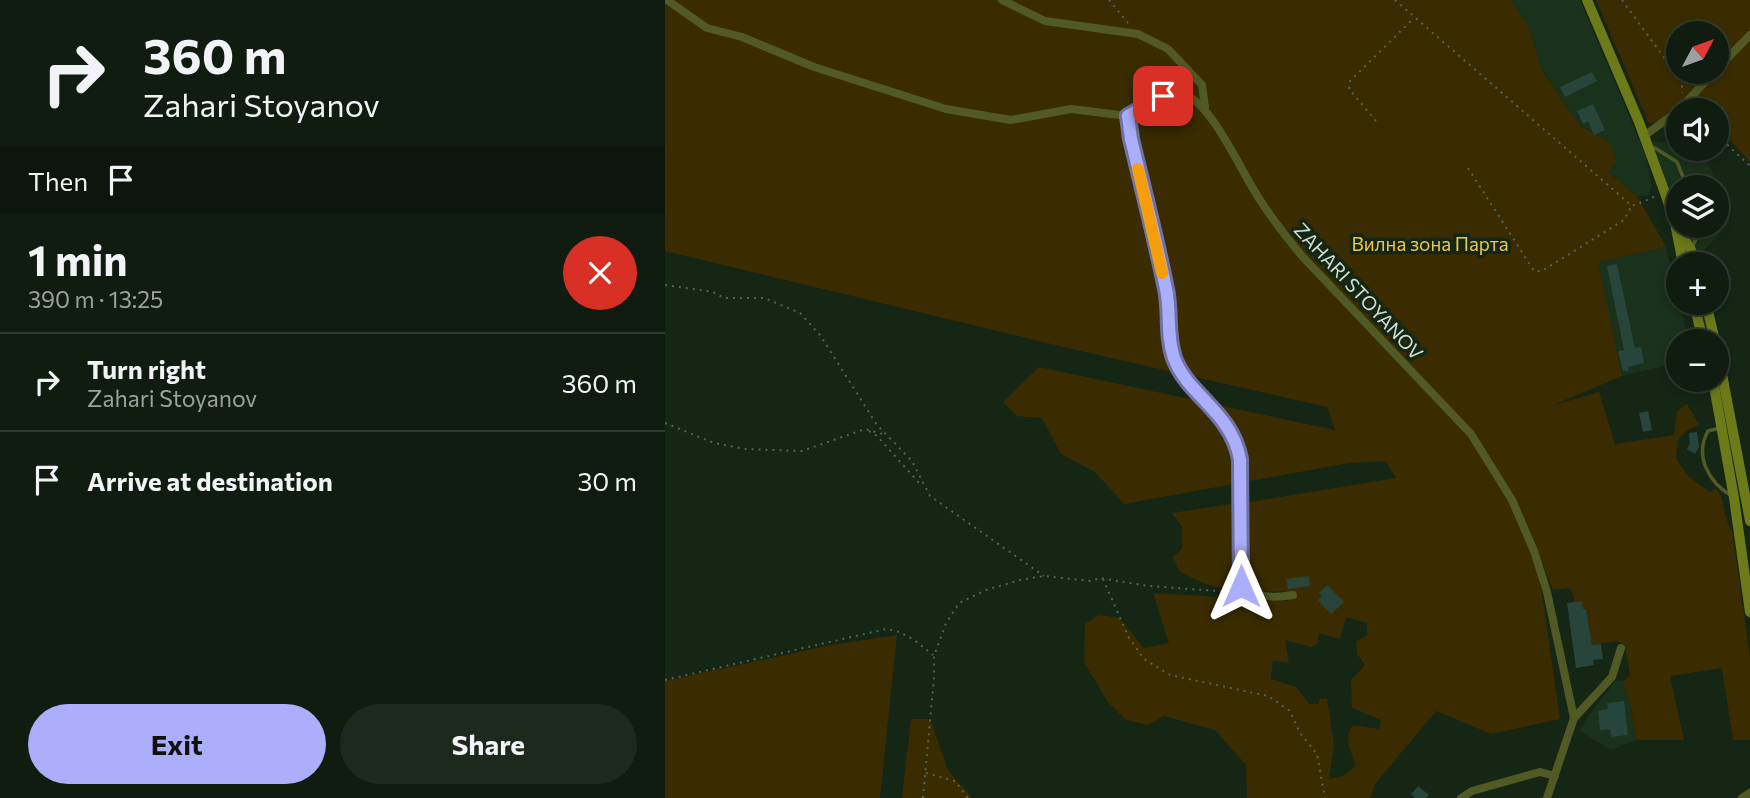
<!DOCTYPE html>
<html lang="en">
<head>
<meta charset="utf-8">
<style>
	:root { --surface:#101c10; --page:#1e291e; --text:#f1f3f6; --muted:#9ca19f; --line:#303a30; --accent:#abaffb }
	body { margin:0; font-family:Commissioner,sans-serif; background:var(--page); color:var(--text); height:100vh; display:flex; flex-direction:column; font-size:26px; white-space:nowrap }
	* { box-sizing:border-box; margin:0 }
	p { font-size:23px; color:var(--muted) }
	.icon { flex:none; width:38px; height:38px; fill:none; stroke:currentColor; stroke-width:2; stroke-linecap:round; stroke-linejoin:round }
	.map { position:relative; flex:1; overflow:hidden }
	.sheet { display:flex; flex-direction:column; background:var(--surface); width:665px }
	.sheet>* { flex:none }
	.guide { background:#101c10; color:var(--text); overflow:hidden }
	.needle { width:46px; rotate:49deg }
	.buttons { position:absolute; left:1001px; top:21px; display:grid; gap:14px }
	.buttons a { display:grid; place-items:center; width:63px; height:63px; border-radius:50%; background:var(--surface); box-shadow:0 4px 10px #0003,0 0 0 2px var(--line); font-size:35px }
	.pin { position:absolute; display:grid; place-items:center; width:60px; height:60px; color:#fff; margin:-30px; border-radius:14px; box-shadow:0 4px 10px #0006 }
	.me { position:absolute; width:77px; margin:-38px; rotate:0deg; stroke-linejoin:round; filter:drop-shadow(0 0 5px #0008) }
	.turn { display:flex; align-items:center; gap:24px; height:147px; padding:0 28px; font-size:32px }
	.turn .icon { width:91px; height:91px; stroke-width:2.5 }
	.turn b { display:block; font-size:49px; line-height:60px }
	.then { display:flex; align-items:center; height:66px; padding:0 28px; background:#0003; gap:14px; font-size:26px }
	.round { display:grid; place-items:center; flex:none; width:74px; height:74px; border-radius:37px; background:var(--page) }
	.overview { display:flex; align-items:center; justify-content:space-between; height:119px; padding:0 28px }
	h1 { font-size:42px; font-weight:700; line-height:52px }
	.primary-button { display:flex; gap:14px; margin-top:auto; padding:14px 28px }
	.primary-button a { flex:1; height:80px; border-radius:42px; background:var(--accent); color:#111; font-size:28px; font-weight:700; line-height:80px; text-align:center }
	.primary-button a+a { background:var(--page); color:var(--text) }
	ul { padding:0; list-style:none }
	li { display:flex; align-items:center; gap:21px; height:98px; padding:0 28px; border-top:2px solid var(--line) }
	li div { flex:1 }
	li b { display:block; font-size:26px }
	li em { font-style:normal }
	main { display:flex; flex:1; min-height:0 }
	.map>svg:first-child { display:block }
	.built { fill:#1a311b }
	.green { fill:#3a2c00; fill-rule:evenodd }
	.building { fill:#28453c }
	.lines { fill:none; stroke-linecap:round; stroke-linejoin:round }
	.path { stroke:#546354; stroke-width:2; stroke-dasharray:2 5; stroke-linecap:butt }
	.service { stroke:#515a25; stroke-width:3.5 }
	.minor { stroke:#515a25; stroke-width:8 }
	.secondary { stroke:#6c7a1a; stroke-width:10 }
	.route-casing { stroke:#6f72a3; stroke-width:18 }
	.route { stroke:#abaffb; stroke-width:12 }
	.slow { stroke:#f59e0b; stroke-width:12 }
	.labels { text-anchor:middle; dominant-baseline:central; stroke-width:7; stroke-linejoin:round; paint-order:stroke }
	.park-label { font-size:19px; fill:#ecc54d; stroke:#152615 }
	.street-label { font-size:19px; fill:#d4dfd4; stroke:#152615 }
</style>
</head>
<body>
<main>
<section class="sheet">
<div class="guide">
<div class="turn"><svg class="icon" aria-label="right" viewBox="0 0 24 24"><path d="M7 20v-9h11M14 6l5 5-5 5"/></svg><div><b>360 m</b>Zahari Stoyanov</div></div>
<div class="then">Then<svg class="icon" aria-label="arrive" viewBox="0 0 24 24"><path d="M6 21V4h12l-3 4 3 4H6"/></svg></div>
</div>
<div class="overview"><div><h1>1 min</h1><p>390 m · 13:25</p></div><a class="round" style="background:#d93025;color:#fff"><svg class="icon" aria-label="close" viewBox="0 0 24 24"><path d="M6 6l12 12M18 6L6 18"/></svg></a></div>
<ul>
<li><svg class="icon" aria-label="right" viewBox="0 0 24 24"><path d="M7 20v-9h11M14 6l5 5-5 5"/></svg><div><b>Turn right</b><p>Zahari Stoyanov</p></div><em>360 m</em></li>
<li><svg class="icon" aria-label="arrive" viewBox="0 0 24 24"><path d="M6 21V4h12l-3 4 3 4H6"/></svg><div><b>Arrive at destination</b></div><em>30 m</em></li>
</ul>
<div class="primary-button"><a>Exit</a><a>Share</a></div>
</section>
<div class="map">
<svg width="1085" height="798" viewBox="0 0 1085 798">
	<rect width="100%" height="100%" fill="#152615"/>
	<!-- built -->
	<g class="built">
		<path d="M846 0H915L981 156 987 186 983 196H972L943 172 945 143 914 125 877 69 863 26Z"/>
		<path d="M987 142 1013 143V149H1036L1061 202 1064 223 1033 257 1017 226H1052V187H1013V217Z"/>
		<path d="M1001 247 1024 341H1013V363L957 376 932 262Z"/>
		<path d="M951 680 958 681 966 707 971 740 946 750 915 731 921 719Z"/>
	</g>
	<!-- green -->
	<g class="green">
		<path d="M0 0H846L863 26 877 70 914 125 945 143 952 161 943 172 972 196 1001 247 933 262 957 376 886 406 934 392 950 444 1009 435 1012 411 1022 404 1034 425 1021 431 1013 439 1011 458 1023 476 1045 492 1050 488C1062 499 1057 518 1067 531L1085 657V740H1068L1057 668 1005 676 1019 740H971L966 707 958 681 965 676 960 645 952 641 927 645 921 609H918L917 601 909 602 908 594 904 588 888 590 859 518 877 593 895 719 826 734 771 711 710 784 705 798H582L581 765 550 730 499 716 483 725 461 720 443 702 419 662 420 624 434 615 454 618 479 648 504 643 488 593 623 601 622 591C606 592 592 593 580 581L579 503 731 478 721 461 684 463 459 504 430 472 396 454 377 418 352 416 338 402 374 367 670 430 662 407 411 350 0 251ZM681 617 702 623V635L691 642 692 654 700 665 686 680 687 708 716 720 714 729 688 725C677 737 687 753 691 766L678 776 664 779 669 745 662 698 655 699 653 704H644L631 687 606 679 608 661 624 663 620 640 646 647 653 643 654 633 675 639Z"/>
		<path d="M931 0H1085V162L1052 126V110H1037L1034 107 1013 110V114L984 124ZM1013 33H1052V72H1013Z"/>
		<path d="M572 503V582C555 596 531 579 514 571L508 557 517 549V526L507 513Z"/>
		<path d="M232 635 215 798H0V681L166 645Z"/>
		<path d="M246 719H265L283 770 307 798H237Z"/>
	</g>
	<!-- building -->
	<g class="building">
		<path d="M927 72 932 81 900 97 895 87Z"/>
		<path d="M928 104 940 130 929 135 923 121 918 124 912 111Z"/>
		<path d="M1041 178 1045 187H1018Z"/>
		<path d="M952 264 970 348 976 347 979 363 963 367 964 371H958L953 351 959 350 942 266Z"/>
		<path d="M983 411 987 430 978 432 974 413Z"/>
		<path d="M1032 432 1034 447 1030 454 1022 449 1025 443 1024 433Z"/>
		<path d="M644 576 645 586 623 589 621 579Z"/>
		<path d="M662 585 679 602 666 614 653 600 657 596 654 593Z"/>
		<path d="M917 601 918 609H921L927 645 936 644 938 659 928 660 929 665 911 668 902 603Z"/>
		<path d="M959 701 963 735 946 737 945 729 935 730 933 711 943 709 942 703Z"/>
		<path d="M753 786 764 795 761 798H750L746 794Z"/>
	</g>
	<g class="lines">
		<!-- path -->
		<g class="path">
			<path d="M444 0 463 23"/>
			<path d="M730 0 967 206 989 197"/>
			<path d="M957 0 1017 82V93"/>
			<path d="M711 121 684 89 685 81 749 18"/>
			<path d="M1052 135 1085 166"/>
			<path d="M803 168 869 271H877L959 220 966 207"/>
			<path d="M0 285 48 292 59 298H99L135 313 155 335 212 425 247 461 265 496 379 576"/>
			<path d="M0 423 49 443 80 449 137 451 200 429 221 435"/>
			<path d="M204 431 212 436 256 485"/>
			<path d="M438 579 464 638 479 659 505 675 603 696 625 711 635 733 652 754 660 798"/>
			<path d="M0 680 221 629C240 631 253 643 268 655"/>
			<path d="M261 773 290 781 303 798"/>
			<path d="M258 798 269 678V656L281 623 294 603 321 590 355 580 379 576 426 581 434 578 484 586 566 592 569 590"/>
		</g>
		<!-- service -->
		<g class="service">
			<path d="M986 149 990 148 1012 162 1022 187"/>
			<path d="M1027 248 1036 226"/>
			<path d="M1055 428 1043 431C1029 456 1044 483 1067 496"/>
		</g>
		<!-- minor -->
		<g class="minor">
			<path d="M2 0 42 28 77 37 149 67 281 109 346 120 406 109 463 116"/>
			<path d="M337 0 380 21 473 34 503 49 537 85 540 107"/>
			<path d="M1052 69 1085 35"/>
			<path d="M1014 110 1049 72"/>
			<path d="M979 136 1013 111"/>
			<path d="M628 595C609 598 591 598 575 586V459C566 412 523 396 510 358 502 335 506 312 501 289 491 239 478 189 466 139L463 116C478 105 502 89 522 96 548 106 578 175 595 200 608 220 622 238 637 256L806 434 847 500 869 551 882 592 909 718 882 798"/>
			<path d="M909 718 947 677 956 648"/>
			<path d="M796 798 807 791 875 772 890 776"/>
			<path d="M1077 798 1085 793"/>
		</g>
		<!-- secondary -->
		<g class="secondary">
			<path d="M922 0 974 122 1000 193 1010 223 1018 264"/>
			<path d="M1013 228 1026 250 1031 264"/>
			<path d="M1029 303 1038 341"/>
			<path d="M1041 303 1050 341"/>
			<path d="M1052 348 1085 521"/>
			<path d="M1048 380 1069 498 1085 612"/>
		</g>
	</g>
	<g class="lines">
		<!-- route casing -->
		<g class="route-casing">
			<path id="route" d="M498 96 463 116 466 139C478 189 491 239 501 289 506 312 501 335 509 358 523 396 566 411 575 459L576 586"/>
		</g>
		<!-- route -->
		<use href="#route" class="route"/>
		<!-- slow -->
		<path class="slow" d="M473 169 497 273"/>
	</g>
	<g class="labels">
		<!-- park labels -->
		<g class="park-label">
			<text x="765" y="243">Вилна зона Парта</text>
		</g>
		<!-- street labels -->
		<g class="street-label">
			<text transform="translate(694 291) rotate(47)">ZAHARI STOYANOV</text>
		</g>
	</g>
</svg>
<div class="buttons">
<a><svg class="needle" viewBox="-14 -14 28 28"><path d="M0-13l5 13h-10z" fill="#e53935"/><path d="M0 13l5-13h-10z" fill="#9ca19f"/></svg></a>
<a><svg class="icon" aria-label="sound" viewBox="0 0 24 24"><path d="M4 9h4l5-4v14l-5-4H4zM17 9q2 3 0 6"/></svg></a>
<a><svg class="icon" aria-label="layers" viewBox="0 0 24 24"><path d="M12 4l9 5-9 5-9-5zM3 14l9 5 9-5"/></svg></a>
<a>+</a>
<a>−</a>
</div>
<div class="pin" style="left:498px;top:96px;background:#d93025"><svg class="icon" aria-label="arrive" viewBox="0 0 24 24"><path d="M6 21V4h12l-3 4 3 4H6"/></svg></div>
<svg class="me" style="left:576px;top:586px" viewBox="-20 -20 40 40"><path d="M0-17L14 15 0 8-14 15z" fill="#abaffb" stroke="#fff" stroke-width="4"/></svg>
</div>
</main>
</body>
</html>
